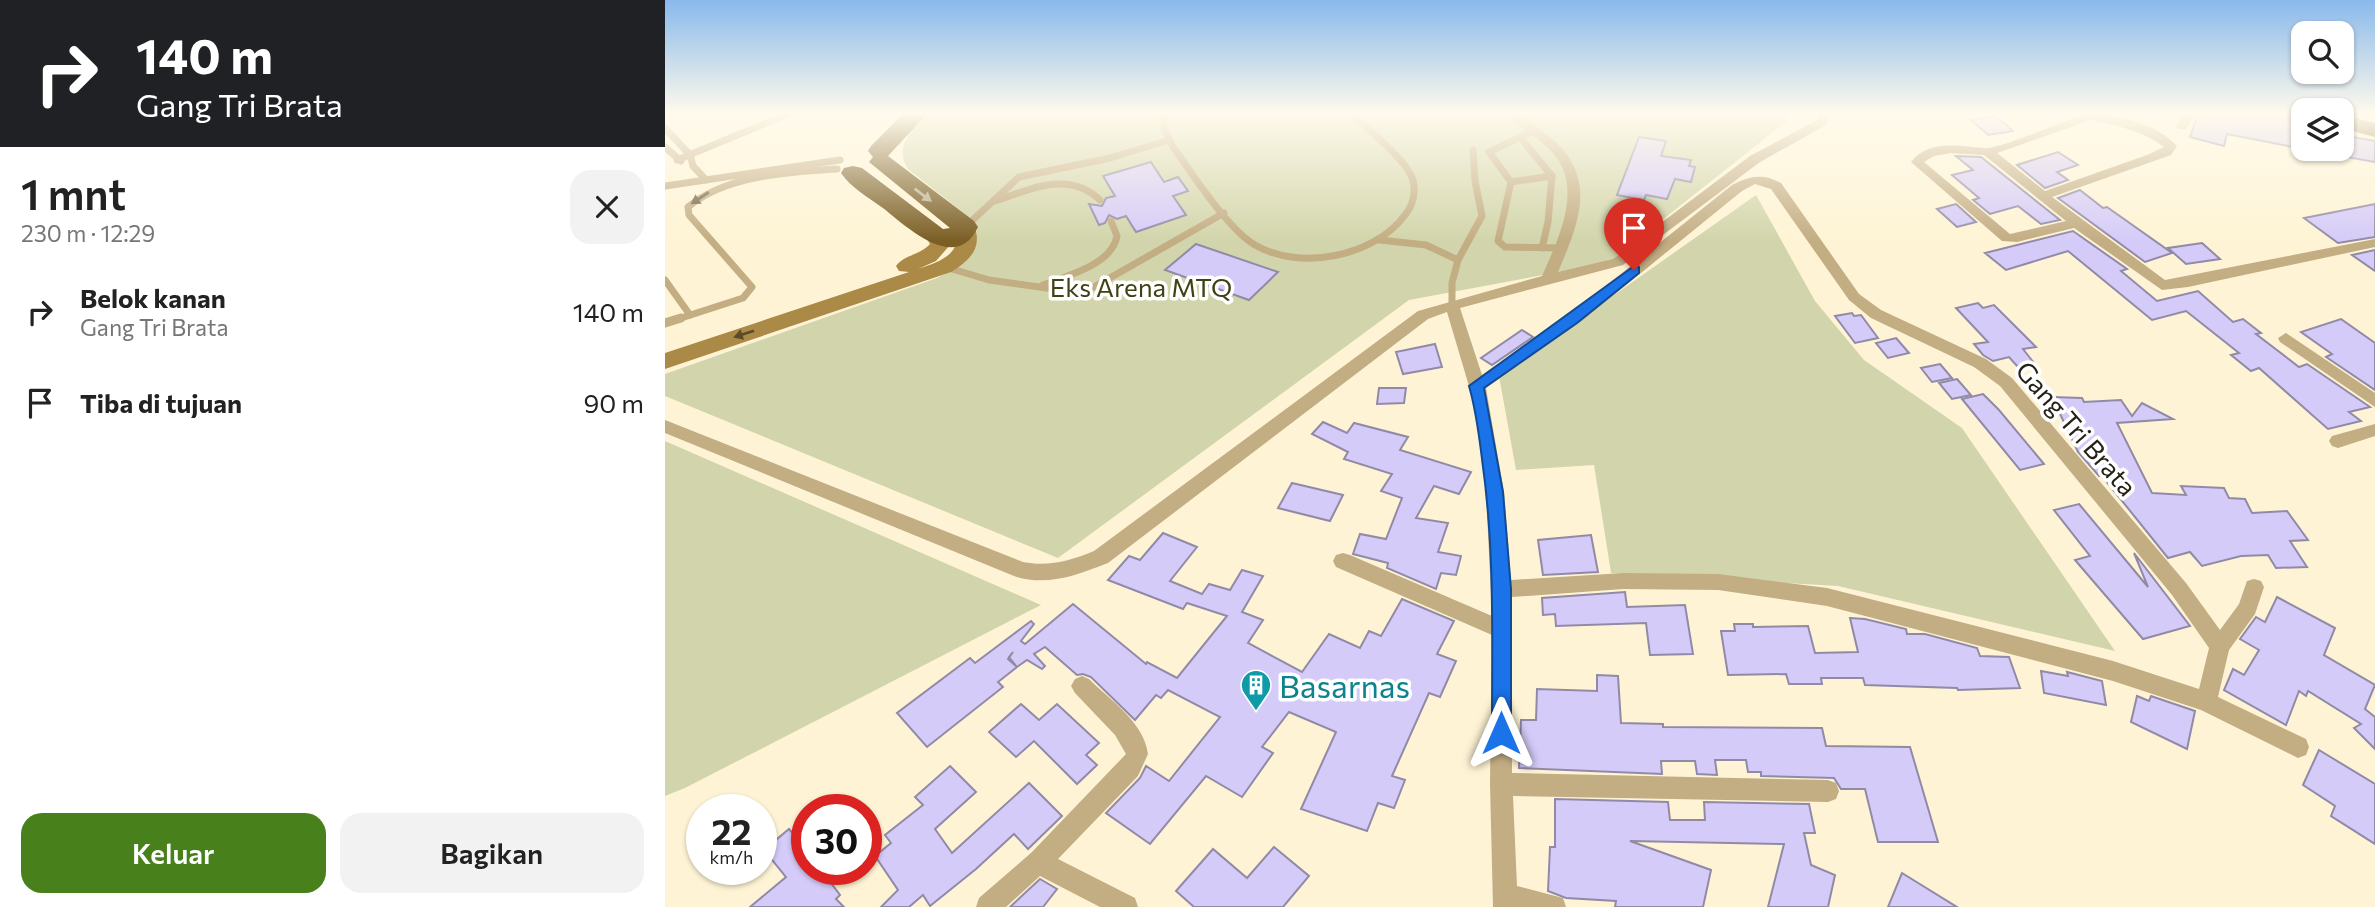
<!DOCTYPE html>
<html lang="id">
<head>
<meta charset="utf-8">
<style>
	:root { --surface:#fff; --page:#f2f2f2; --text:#222; --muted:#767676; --accent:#48811b }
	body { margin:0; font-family:Commissioner,sans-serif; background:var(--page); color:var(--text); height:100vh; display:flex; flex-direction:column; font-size:26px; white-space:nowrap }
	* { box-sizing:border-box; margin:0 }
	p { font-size:23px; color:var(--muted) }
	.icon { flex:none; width:38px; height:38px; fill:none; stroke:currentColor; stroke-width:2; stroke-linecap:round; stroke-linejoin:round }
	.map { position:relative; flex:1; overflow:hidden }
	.panel { display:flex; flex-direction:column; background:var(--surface); width:665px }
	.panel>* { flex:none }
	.banner { background:#202124; color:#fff; overflow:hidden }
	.buttons { position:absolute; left:1626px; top:21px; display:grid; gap:14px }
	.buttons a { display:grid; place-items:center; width:63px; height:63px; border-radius:14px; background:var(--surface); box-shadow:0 2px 5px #0004; font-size:35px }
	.speed { position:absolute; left:21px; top:794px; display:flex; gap:14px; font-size:35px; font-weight:700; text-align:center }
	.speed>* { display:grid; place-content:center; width:91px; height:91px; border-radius:50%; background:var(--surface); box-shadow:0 2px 5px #0004; line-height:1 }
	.speed small { font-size:18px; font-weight:400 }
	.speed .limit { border:10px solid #d22; background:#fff; color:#111 }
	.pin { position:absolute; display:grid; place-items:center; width:60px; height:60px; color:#fff; margin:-72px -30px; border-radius:50% 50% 50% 0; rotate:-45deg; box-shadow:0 0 7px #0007 }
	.pin .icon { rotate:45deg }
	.me { position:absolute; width:77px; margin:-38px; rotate:0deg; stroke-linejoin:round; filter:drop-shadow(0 0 5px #0008) }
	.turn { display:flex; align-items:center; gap:24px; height:147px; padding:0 21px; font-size:32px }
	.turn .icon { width:91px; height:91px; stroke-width:2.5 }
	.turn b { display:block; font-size:49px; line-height:60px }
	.round { display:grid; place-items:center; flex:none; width:74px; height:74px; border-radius:21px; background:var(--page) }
	.summary { display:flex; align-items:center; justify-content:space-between; height:119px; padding:0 21px }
	h1 { font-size:42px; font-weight:600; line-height:52px }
	.action { display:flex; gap:14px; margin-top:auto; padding:14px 21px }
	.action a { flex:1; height:80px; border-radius:21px; background:var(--accent); color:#fff; font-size:28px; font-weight:600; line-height:80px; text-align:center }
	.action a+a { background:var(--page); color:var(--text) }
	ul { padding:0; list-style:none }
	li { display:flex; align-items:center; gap:21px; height:91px; padding:0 21px }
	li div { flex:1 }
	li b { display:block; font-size:26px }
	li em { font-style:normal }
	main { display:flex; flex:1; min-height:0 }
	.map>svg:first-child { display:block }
	.green { fill:#d2d5ab }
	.building { fill:#d5cbf9; stroke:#918aa7; stroke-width:2 }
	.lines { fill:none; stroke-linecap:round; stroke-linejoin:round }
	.lane-far1 { stroke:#c3ad83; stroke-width:7 }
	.lane { stroke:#c3ad83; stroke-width:9 }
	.street { fill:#c3ad83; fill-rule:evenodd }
	.secondary { fill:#ab8a47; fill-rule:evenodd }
	.highway { fill:#7a5e24; fill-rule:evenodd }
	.oneway { fill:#bcae92 }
	.oneway2 { fill:#6c6046 }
	.oneway3 { fill:#5a4b29 }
	.route { fill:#1a73e8; stroke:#114b97; stroke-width:2 }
	.labels { text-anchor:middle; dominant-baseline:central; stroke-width:7; stroke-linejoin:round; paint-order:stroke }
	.park-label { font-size:26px; fill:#404114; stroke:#fff }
	.street-label { font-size:26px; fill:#242115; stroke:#fff }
	.near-culture-label { font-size:32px; fill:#0d838f; stroke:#fff; text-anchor:start }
</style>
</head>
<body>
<main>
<section class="panel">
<div class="banner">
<div class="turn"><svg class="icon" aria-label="right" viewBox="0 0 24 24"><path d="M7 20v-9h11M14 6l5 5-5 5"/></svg><div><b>140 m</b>Gang Tri Brata</div></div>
</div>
<div class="summary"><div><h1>1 mnt</h1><p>230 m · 12:29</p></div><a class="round"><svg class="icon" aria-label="close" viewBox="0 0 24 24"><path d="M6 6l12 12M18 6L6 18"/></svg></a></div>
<ul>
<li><svg class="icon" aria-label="right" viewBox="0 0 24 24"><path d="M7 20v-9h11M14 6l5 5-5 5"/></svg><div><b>Belok kanan</b><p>Gang Tri Brata</p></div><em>140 m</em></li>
<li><svg class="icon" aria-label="arrive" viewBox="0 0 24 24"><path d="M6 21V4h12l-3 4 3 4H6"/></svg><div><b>Tiba di tujuan</b></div><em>90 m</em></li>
</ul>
<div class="action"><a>Keluar</a><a>Bagikan</a></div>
</section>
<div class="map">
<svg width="1710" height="907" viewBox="0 0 1710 907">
	<rect width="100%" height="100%" fill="#fef4d5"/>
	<!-- green -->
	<g class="green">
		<path d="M263 114H1122V121L943 263 744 300 393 558 0 396V374L272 278C297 264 306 261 312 232L296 211 243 169C228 146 248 130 263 114Z"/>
		<path d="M1091 195 1150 301 1199 360 1297 428 1450 651 1173 586 946 573 929 465 851 470 834 376Z"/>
		<path d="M0 441 376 605 20 788 0 796Z"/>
	</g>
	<!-- building -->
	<g class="building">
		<path d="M1533 114H1620L1634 117 1635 127H1638V149L1562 134 1559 146 1525 137Z"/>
		<path d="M1331 116 1348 131 1323 135 1306 120Z"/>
		<path d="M1676 135 1710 141V162L1676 156Z"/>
		<path d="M974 137 1001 141 996 156 1026 160 1024 166 1030 167 1026 182 1010 179 1002 199 981 195 979 200 952 195Z"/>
		<path d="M1393 152 1413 165 1392 172 1403 180 1380 188 1352 165Z"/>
		<path d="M1291 156 1316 157 1395 220 1376 224 1353 206 1325 214 1308 200 1314 198 1287 175 1308 170Z"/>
		<path d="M486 162 499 182 513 177 523 191 508 196 521 215 471 232 461 216 452 219 444 215 440 223 434 225 424 204 437 206 441 198 450 196 438 176Z"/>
		<path d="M1415 190 1438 208 1442 207 1507 253 1480 262 1393 198Z"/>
		<path d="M1291 204 1311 222 1292 227 1272 209Z"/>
		<path d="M1710 204V237L1673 243 1639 218Z"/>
		<path d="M1408 231 1462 269 1456 271 1492 301 1533 291 1568 322 1578 319 1596 333 1591 334 1634 367 1642 364 1705 407 1684 412 1696 421 1663 429 1594 368 1586 371 1566 355 1574 353 1521 311 1487 320 1403 251 1341 270 1320 253Z"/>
		<path d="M1537 243 1555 259 1521 264 1503 248Z"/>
		<path d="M531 244 613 272 584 300 500 270Z"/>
		<path d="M1710 250V271L1687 255Z"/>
		<path d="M1313 303 1318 308 1329 305 1371 347 1358 349 1369 363 1352 366 1344 357 1328 361 1318 355 1309 344 1323 342 1291 308Z"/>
		<path d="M1187 313 1189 316 1196 315 1213 338 1190 343 1170 316Z"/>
		<path d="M1676 319 1710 343V390L1661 357 1667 354 1636 332Z"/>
		<path d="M857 330 868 337 827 365 816 358Z"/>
		<path d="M1231 338 1244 353 1223 358 1211 343Z"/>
		<path d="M770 344 777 367 738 374 731 352Z"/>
		<path d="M1275 364 1287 378 1267 382 1256 368Z"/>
		<path d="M1292 379 1306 395 1287 399 1274 383Z"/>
		<path d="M714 388H741L739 403 712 404Z"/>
		<path d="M1318 394 1334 410 1379 464 1355 470 1297 399Z"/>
		<path d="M1387 397 1417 398 1419 402 1456 400 1467 416 1477 403 1508 419 1452 423 1487 493 1521 495 1516 486 1559 488 1564 498 1580 499 1587 513 1622 511 1643 540 1625 541 1642 567 1611 568 1603 555 1576 556 1537 566 1525 552 1503 558 1437 476H1434L1413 452Z"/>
		<path d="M658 422 682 433 689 423 743 437 735 450 806 472 794 494 769 486 751 518 783 523 773 552 796 556 791 575 776 573 771 589 722 568 723 563 688 554 695 534 721 539 737 498 716 491 727 474 679 459 683 452 647 434Z"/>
		<path d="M627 483 678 495 665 521 613 508Z"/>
		<path d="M1414 504 1483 587 1469 553 1525 626 1478 639 1410 560 1425 556 1389 510Z"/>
		<path d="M498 533 532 547 505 581 537 594 544 584 565 590 577 570 598 576 577 612 598 620 583 643 637 672 664 634 695 648 704 631 716 636 737 599 789 621 772 654 791 661 775 697 764 693 727 776 740 780 729 808 713 803 702 831 636 809 671 732 624 712 597 747 608 753 577 797 541 776 485 844 441 813 475 778 481 766 504 781 555 717 503 690 496 698 491 695 470 720 426 677 418 674 412 675 380 647 369 654 380 666 377 669 362 660 352 667 344 657 348 652 343 659 352 667 333 682 338 687 262 747 232 713 305 658 310 663 366 621 369 624 356 641 360 644 408 604 481 664 482 662 512 678 562 616 522 603 518 609 443 580 464 556 475 560Z"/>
		<path d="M926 535 933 572 878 575 873 540Z"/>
		<path d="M960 592 962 607 1020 605 1028 654 985 655 981 623 891 626 890 614 878 615 877 598Z"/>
		<path d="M1612 597 1670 628 1659 655 1710 685 1700 709 1710 717V749L1689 728 1696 724 1643 691 1641 696 1634 691 1621 725 1559 690 1568 669 1579 675 1594 650 1575 639 1591 617 1600 622Z"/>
		<path d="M1185 618 1200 619 1241 629 1242 634H1260L1312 648 1315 656 1344 657 1355 688 1293 690 1292 688 1200 685 1198 678H1156L1157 684H1124L1121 674 1063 675 1056 631H1070L1069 624H1088V627L1143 626 1150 653 1193 652Z"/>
		<path d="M1376 671 1403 676 1402 672 1437 681 1441 705 1379 693Z"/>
		<path d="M932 675 953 676 956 723 998 724V727L1157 728 1161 746 1245 747 1273 842H1213L1200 789H1176L1169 778 1096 776V772H1083L1081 760H1050L1052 775 1032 774 1030 761H996L997 774 854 768 856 720H871L872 689 932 691Z"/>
		<path d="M1472 696 1484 701 1486 696 1530 711 1522 749 1466 722Z"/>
		<path d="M356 704 374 720 392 704 434 743 421 755 432 765 412 784 369 741 351 757 324 732Z"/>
		<path d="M1654 750 1710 784V844L1666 816 1670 806 1638 785Z"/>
		<path d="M285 766 311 792 270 829 287 853 364 783 397 816 363 849 349 834 311 869 265 906 258 895 244 907H216L233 890 210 856 226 843 220 835 258 805 250 797Z"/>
		<path d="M890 799 1003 802 1005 820H1040L1039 802 1144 804 1150 833H1139L1146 865 1170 875 1163 907H1103L1119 844 965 841 1046 870 1038 907H950L951 901 901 898 883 891 885 847H890Z"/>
		<path d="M124 829 142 850V870H156L175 895 171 899 179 907H85L121 877 99 850Z"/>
		<path d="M609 847 644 876 618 907H529L511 891 548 849 582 878Z"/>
		<path d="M1237 873 1292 907H1223Z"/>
		<path d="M375 879 392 889 378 907H345Z"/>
	</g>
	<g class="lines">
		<!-- lane-far1 -->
		<g class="lane-far1">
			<path d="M498 114 500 131 508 147C527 174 563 229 590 245 635 271 709 257 740 215 748 205 751 193 748 180 742 160 703 130 687 114"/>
			<path d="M0 128 25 155 28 166 41 180"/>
			<path d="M868 131 824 152 846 182 833 241 840 247 896 248"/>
			<path d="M855 137 887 176 883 222 877 248"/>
			<path d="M0 147 16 161"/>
			<path d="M12 160 123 114"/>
			<path d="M846 182 887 176"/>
			<path d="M0 186 175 160"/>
			<path d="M330 201C366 189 404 170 435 200"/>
			<path d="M300 227 354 177 445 158 504 140"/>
			<path d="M715 240 761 245 793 260"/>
			<path d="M277 266 324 280 403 291H422L559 213"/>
			<path d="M0 280 25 315"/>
			<path d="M378 285C401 276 447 265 452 236L446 221"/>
			<path d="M787 305V283L793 260 817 216 810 181 808 150"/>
			<path d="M10 320 78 298 87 287 24 215 23 207C61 175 124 172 172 169"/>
		</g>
		<!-- lane -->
		<path class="lane" d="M0 323 16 318"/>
		<!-- street -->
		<g class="street">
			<path d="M842 114C858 114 867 122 879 132 934 174 916 218 893 272L948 259 1085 156 1152 120 1154 114H1166L1161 125 1095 162 958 265 795 308 817 375 907 313 1067 185C1084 176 1098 173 1116 183L1194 294 1216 310 1321 359 1347 378 1521 583 1555 630 1574 604 1582 581 1589 579 1596 581 1599 587 1590 614 1564 650 1553 697 1641 739 1644 747 1641 755 1633 758 1536 710 1448 681 1162 606 1053 590 958 589 847 597V773L1163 780 1171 783 1174 791 1171 799 1163 802 848 796 852 886 898 898 901 907H828L825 784 827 635 671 567 668 561 671 555 678 553 685 555 827 616 821 492 809 403 782 312 763 319 443 563C412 575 382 587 349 576L0 433V420L358 562C383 567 405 561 429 551L753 311 877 276C894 237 921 184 884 149 871 136 854 128 842 114ZM1090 184 1106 189 1184 300 1206 318 1309 367 1335 386 1507 595 1544 648 1534 689 1448 661 1162 588 1053 574 958 573 846 580 839 492 821 388 918 320 1077 191Z"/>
			<path d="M1418 114C1449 114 1491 122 1512 146L1506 155 1387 197 1500 280 1710 239V247L1523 287 1497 290 1409 228 1352 242 1337 241 1246 162C1265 138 1295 147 1321 148 1336 148 1400 121 1418 114ZM1426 120C1451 125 1478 131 1499 147L1482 155 1380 191 1332 153ZM1285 153 1319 155 1401 221 1345 234 1259 162 1269 156Z"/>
			<path d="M1519 114H1531L1521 129H1513L1511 126Z"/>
			<path d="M1621 333 1710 393V407L1615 342 1613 338Z"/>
			<path d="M1710 424V436L1673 448 1667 446 1664 441 1667 436Z"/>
			<path d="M417 676 424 679C445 700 479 722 483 754L473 776 393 859 470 898 473 907H435L375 876 341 907H311L314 898 367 852 461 754 450 735 410 693 406 686 410 679Z"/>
		</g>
		<!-- secondary -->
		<path class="secondary" d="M300 221 310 227C317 249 304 261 286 272L0 369V353L244 272 234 271 231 266C239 255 255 255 265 244L260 236 263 232H277L285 245 271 261 253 269C274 262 299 254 290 227Z"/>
		<!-- highway -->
		<g class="highway">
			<path d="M238 114H262L223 156 309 221 313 227C291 274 242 227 218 208 204 198 185 187 176 173L179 168 188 166 197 168 278 229 285 228 204 162 208 157 203 151 206 146Z"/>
			<path d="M1676 114 1710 123V137L1676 128Z"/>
		</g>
	</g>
	<!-- one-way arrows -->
	<defs><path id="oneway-solid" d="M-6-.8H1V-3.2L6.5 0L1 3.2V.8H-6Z" transform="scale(1.75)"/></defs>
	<use class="oneway" href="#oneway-solid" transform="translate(258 195) rotate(37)"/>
	<use class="oneway2" href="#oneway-solid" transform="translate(35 198) rotate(147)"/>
	<use class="oneway3" href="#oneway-solid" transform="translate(79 334) rotate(162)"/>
	<!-- sky -->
	<linearGradient id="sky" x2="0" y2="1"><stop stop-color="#89b9eb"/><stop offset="0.47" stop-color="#fffaec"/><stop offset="1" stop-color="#fffaec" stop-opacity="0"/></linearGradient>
	<rect width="1710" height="241" fill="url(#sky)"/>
	<!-- route -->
	<path class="route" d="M969 266 974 267V273L912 323 819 388 838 492 846 589V733L844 739 836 742 829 739 827 733C827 641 830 550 817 459 814 434 811 410 804 386Z"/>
	<!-- icons -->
	<defs>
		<g id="building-pin" transform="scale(1.575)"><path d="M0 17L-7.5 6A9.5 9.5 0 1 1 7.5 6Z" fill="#0f9aa8" stroke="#fff"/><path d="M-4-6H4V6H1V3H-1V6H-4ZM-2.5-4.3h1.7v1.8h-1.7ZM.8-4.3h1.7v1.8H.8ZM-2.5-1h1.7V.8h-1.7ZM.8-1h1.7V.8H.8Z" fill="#fff"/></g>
	</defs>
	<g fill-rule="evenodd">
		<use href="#building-pin" x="591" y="685"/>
	</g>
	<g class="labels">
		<!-- park labels -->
		<g class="park-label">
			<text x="476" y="286">Eks Arena MTQ</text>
		</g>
		<!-- street labels -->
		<g class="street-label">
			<text transform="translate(1412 428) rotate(49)">Gang Tri Brata</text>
		</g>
		<!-- near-culture labels -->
		<g class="near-culture-label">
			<text x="614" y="685">Basarnas</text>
		</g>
	</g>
</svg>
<div class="buttons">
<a><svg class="icon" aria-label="search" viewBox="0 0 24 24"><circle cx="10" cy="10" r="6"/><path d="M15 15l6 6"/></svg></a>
<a><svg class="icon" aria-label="layers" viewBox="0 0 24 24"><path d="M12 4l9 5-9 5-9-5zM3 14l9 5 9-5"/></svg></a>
</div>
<div class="speed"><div>22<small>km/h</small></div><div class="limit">30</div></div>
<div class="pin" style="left:969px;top:270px;background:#d93025"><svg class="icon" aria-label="arrive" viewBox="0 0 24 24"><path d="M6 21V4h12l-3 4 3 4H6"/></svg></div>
<svg class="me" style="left:836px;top:733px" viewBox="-20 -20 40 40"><path d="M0-17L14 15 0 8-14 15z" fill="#1a73e8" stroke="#fff" stroke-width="4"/></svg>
</div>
</main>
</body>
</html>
